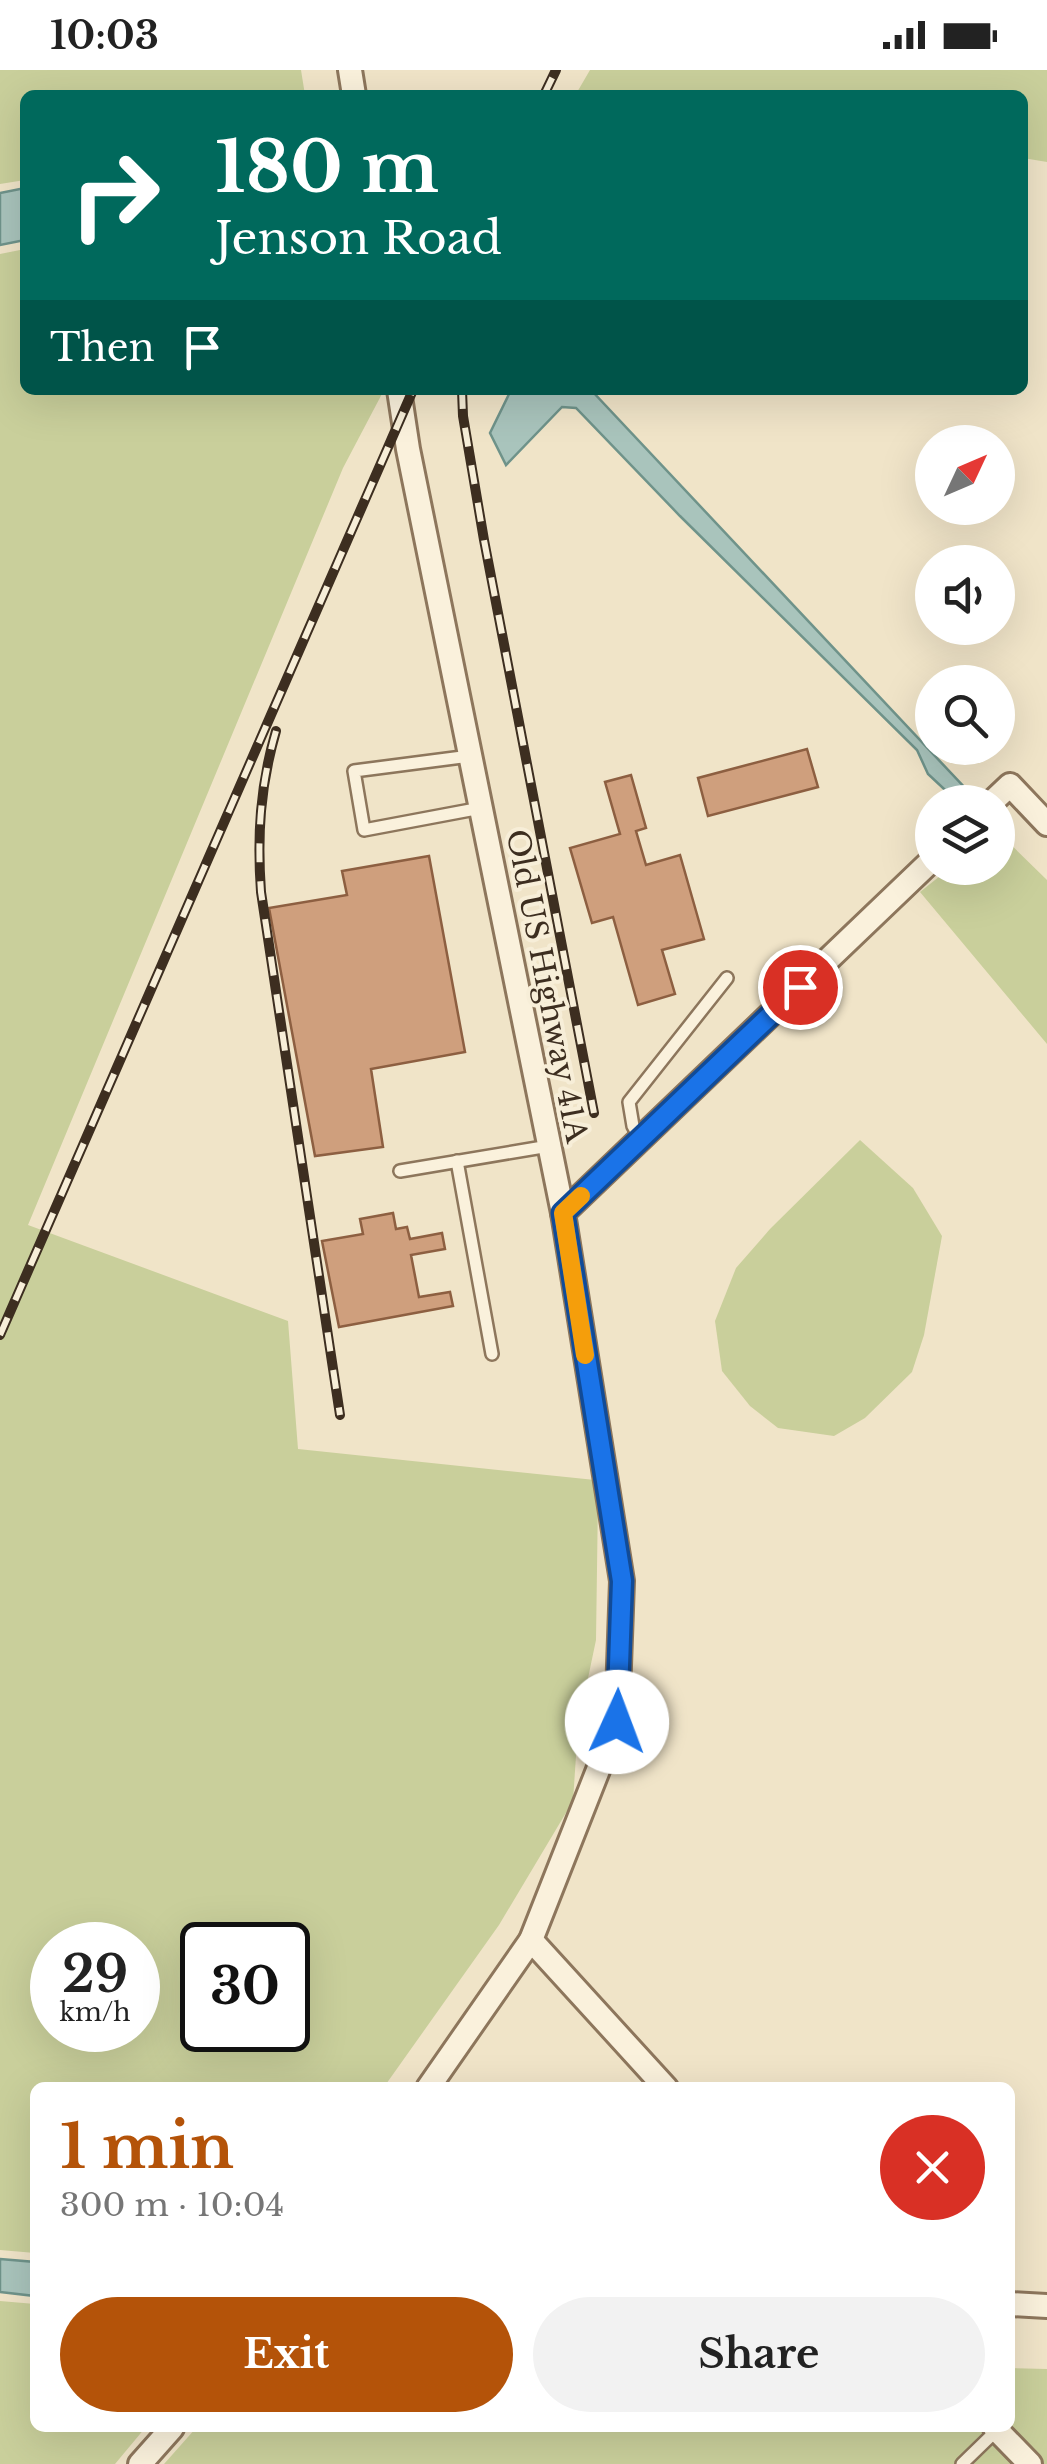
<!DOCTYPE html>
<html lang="en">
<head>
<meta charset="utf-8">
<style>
	:root { --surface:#fff; --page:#f2f2f2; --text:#222; --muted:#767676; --accent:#b45309 }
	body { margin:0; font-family:"Libre Baskerville",serif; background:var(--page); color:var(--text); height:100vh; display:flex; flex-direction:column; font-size:38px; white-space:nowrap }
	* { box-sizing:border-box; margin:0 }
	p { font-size:32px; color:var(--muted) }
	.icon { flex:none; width:55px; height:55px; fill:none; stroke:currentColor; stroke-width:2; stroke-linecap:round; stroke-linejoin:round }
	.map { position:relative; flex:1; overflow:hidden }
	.details { position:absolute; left:30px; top:2012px; width:985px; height:350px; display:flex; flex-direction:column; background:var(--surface); border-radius:15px; box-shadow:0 10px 40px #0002 }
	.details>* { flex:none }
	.top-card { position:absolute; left:20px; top:20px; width:1008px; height:305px; border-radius:15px; box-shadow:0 10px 40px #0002; background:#00695c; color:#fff; overflow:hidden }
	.needle { width:65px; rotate:46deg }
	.tools { position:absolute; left:915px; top:355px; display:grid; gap:20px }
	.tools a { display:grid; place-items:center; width:100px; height:100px; border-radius:50%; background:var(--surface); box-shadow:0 10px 40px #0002; font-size:50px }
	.speed { position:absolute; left:30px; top:1852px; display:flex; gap:20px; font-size:50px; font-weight:700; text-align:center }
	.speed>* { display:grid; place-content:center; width:130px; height:130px; border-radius:50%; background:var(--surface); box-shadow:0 10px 40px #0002; line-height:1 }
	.speed small { font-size:25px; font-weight:400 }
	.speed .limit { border:5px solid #111; border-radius:15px; background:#fff; color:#111 }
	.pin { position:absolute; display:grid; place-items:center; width:85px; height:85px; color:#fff; margin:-42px; border:5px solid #fff; border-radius:50%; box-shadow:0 2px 10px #0007 }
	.me { position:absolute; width:110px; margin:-55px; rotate:2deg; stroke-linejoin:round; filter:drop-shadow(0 0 8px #0008) }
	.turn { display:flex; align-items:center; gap:35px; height:210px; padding:0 30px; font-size:45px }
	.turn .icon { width:130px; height:130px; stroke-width:2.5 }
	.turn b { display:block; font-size:70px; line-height:85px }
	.then { display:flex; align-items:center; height:95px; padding:0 30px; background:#0003; gap:20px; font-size:38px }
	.round { display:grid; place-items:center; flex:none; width:105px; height:105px; border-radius:52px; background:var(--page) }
	.headline { display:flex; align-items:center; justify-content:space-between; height:170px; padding:0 30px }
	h1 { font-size:60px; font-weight:800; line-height:75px; color:var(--accent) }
	.action { display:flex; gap:20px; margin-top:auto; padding:20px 30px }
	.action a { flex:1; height:115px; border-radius:60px; background:var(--accent); color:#fff; font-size:40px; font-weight:800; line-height:115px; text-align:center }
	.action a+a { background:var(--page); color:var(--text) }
	.status { display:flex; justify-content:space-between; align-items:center; height:70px; padding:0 50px; background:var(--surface); direction:ltr }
	.status svg { height:28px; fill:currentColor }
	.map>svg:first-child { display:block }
	.green { fill:#c9cf9b; fill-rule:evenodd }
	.water { fill:#a9c4bc; stroke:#6f938a; stroke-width:2.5 }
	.building { fill:#cf9f7d; stroke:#8d5f41; stroke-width:2.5 }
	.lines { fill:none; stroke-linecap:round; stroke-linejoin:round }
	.service-casing { stroke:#8d765c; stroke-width:16 }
	.minor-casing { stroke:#8d765c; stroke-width:28 }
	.service { stroke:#faf1dc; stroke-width:11 }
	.minor { stroke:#faf1dc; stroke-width:22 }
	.rail-casing { stroke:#3d2e20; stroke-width:10 }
	.rail { stroke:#f7eed8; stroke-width:6; stroke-dasharray:19; stroke-linecap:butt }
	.route-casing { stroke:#114b97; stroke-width:25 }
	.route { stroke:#1a73e8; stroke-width:18 }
	.slow { stroke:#f59e0b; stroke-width:18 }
	.labels { text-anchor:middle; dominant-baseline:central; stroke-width:8; stroke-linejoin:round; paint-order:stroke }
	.street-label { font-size:30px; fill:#3d2e20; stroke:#f7eed8 }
</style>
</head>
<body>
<div class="status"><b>10:03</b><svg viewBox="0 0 49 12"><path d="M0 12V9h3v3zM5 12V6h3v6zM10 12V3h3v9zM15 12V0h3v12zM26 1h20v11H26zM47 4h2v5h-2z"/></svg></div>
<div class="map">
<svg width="1047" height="2394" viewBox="0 0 1047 2394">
	<rect width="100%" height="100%" fill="#f0e4c8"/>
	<!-- green -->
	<g class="green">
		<path d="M0 0H301L305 25H25V110L0 114Z"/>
		<path d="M590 0H1047V92L1023 88 1022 25 576 24Z"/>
		<path d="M25 179V320H384L343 398 28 1155 288 1251 298 1379 595 1410 598 1428 596 1570 578 1656 573 1731 499 1855 384 2017 35 2018V2183L0 2180V184ZM52 1875H138V1960H52ZM202 1875H288V1960H202Z"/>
		<path d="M998 762 1047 810V974L920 822 950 798H998Z"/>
		<path d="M860 1070 913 1118 942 1166 924 1265 912 1302 865 1348 834 1366 778 1358 750 1336 722 1301 715 1251 736 1198 770 1159Z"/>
		<path d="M0 2231 35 2234V2358H145L115 2394H0Z"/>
		<path d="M1010 2298 1047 2299V2394H164L196 2358H1010Z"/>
	</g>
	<!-- water -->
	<g class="water">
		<path d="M25 118V170L0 175V123Z"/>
		<path d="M511 320H591L966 719 958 732 928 704 917 680 680 446 576 338 562 337 506 395 490 363Z"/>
		<path d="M0 2189 35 2192V2226L0 2222Z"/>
	</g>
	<!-- building -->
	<g class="building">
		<path d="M807 679 818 717 708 746 698 708Z"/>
		<path d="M631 705 646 758 636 761 646 795 680 785 704 869 662 880 675 924 638 935 613 847 592 853 570 778 620 764 605 712Z"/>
		<path d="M429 786 465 982 371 999 383 1077 315 1086 269 838 347 825 342 801Z"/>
		<path d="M393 1143 396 1159 407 1157 410 1169 442 1163 445 1179 411 1185 419 1227 450 1222 453 1236 339 1257 322 1171 363 1164 360 1149Z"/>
	</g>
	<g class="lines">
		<!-- service casing -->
		<g class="service-casing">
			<g id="service">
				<path d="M470 686 354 701 364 760 481 738"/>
				<path d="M640 1069 633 1056 629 1032 727 908"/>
				<path d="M457 1091 492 1284"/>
				<path d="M400 1101 549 1076"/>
				<path d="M962 2394 997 2360"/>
			</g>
		</g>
		<!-- minor casing -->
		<g class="minor-casing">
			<g id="minor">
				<path d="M350 0 354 25"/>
				<path d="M399 320 408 379 563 1143 622 1511 617 1652 531 1870 428 2018"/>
				<path d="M992 732 1010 715 1047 754"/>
				<path d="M563 1143 932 790"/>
				<path d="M531 1870 666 2018"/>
				<path d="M1010 2234 1047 2236"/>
				<path d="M995 2358 1030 2394"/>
				<path d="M140 2394 172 2358"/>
			</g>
		</g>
		<!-- service -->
		<use href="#service" class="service"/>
		<!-- minor -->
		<use href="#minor" class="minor"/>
		<!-- rail casing -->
		<g class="rail-casing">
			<g id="rail">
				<path d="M544 25 556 0"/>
				<path d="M462 320 463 346 484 470 594 1043"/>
				<path d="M276 661C260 716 257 766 261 822L340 1345"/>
				<path d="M0 1265 413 320"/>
			</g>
		</g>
		<!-- rail -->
		<use href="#rail" class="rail"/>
	</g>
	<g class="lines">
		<!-- route casing -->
		<g class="route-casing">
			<path id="route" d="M617 1652 622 1511 563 1143 800 917"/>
		</g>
		<!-- route -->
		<use href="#route" class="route"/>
		<!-- slow -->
		<path class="slow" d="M581 1126 563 1143 585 1285"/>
	</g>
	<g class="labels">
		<!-- street labels -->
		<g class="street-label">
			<text transform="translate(547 916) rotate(79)">Old US Highway 41A</text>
		</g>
	</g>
</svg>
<div class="tools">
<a><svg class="needle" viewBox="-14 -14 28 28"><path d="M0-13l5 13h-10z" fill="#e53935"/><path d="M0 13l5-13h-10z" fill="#767676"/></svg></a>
<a><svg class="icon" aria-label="sound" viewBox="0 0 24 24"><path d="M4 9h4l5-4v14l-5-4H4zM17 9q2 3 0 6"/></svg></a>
<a><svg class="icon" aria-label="search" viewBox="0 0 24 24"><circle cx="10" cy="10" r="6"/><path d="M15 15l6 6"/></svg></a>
<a><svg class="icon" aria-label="layers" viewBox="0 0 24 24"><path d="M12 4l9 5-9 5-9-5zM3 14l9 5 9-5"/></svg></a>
</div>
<div class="speed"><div>29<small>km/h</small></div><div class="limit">30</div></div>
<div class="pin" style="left:800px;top:917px;background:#d93025"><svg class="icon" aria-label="arrive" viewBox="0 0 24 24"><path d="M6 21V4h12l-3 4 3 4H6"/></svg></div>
<svg class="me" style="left:617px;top:1652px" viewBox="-20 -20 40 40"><circle r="19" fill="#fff"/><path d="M0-13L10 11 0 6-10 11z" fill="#1a73e8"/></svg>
<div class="top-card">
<div class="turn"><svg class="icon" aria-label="right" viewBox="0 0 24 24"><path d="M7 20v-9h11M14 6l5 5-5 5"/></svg><div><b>180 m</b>Jenson Road</div></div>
<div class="then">Then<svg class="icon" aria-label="arrive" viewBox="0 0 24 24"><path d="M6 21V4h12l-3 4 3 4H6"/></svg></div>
</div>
<section class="details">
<div class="headline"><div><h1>1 min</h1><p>300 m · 10:04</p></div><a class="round" style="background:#d93025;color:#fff"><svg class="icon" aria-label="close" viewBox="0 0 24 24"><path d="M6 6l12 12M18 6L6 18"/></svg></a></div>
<div class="action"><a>Exit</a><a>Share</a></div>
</section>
</div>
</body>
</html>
